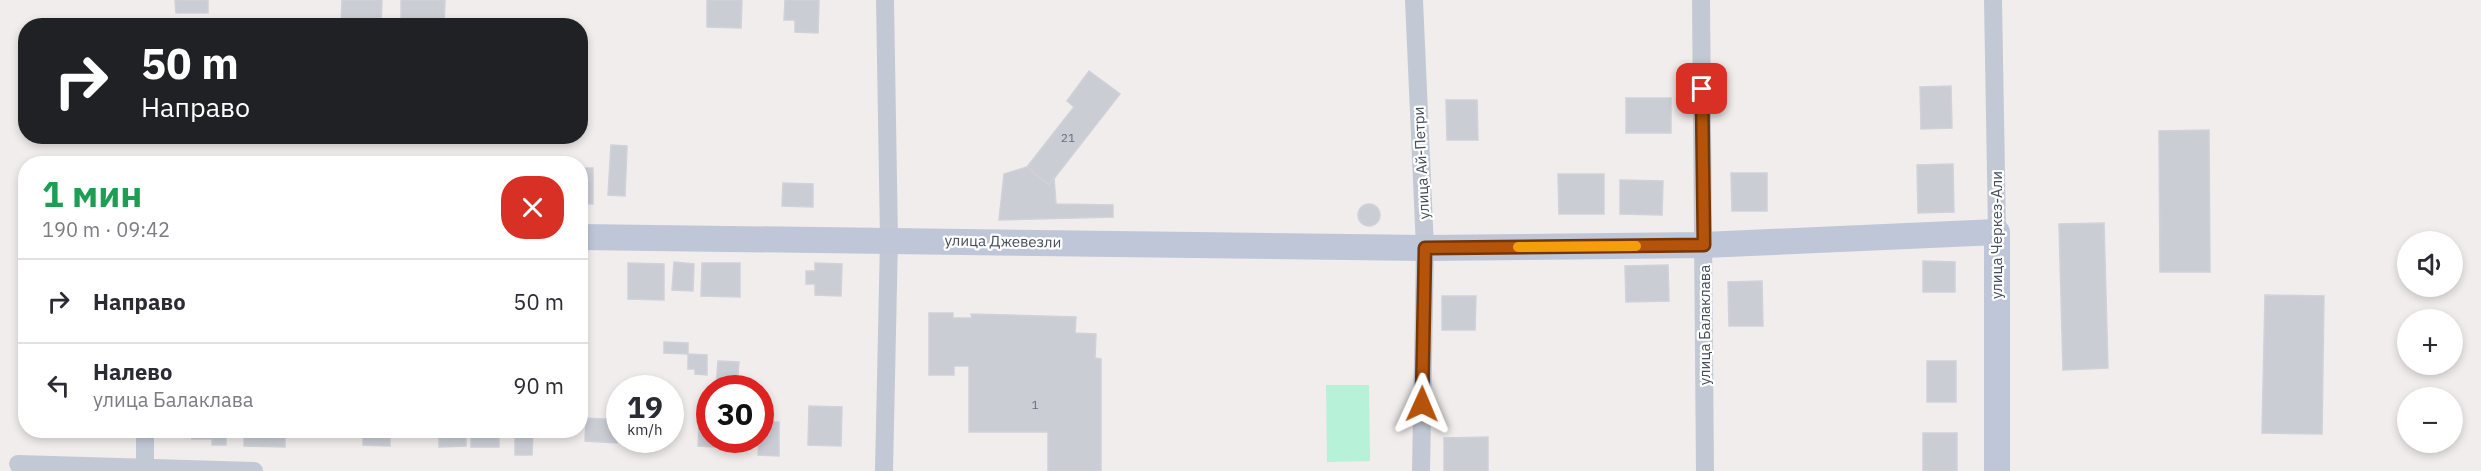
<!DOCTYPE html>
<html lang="ru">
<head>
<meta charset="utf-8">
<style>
	:root { --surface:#fff; --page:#f2f2f3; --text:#2b2b33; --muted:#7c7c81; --line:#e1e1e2 }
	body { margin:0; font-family:"IBM Plex Sans",sans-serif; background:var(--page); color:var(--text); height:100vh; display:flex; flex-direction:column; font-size:22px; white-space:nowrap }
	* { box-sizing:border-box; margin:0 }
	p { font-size:20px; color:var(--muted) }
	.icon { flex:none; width:33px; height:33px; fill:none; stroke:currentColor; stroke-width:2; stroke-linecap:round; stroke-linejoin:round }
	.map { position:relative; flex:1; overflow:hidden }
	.sheet { position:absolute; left:18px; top:156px; width:570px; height:282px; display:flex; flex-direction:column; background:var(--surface); border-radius:24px; box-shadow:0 3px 9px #0003 }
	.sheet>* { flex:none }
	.top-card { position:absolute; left:18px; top:18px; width:570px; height:126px; border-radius:24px; box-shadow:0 3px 9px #0003; background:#202124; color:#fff; overflow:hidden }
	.tools { position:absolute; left:2397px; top:231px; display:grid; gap:12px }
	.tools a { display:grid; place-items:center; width:66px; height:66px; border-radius:50%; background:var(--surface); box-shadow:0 3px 9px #0003; font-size:30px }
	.speed { position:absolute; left:606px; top:375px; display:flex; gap:12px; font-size:30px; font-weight:700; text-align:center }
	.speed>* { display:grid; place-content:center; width:78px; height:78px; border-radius:50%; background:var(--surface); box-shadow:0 3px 9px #0003; line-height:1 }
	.speed small { font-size:15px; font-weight:400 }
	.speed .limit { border:9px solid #d22; background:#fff; color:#111 }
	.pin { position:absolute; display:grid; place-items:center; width:51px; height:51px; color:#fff; margin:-26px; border-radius:12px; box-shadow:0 3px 9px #0006 }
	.me { position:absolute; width:66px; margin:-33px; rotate:1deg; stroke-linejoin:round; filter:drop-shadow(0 0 4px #0008) }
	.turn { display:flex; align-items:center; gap:21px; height:126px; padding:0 24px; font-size:27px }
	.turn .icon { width:78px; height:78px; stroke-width:2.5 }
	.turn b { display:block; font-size:42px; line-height:51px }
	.round { display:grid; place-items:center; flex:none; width:63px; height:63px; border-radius:24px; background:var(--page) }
	.head { display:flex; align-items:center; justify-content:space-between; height:102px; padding:0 24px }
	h1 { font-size:36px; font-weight:800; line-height:45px; color:#1e9e55 }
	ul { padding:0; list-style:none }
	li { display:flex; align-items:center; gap:18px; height:84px; padding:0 24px; border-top:2px solid var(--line) }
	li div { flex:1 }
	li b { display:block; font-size:22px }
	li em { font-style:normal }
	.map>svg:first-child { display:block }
	.green { fill:#b7f1d7 }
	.building { fill:#cbcdd5; stroke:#d0d1d9; stroke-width:1.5 }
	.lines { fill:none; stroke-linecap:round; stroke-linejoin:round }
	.street { stroke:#c2c9d5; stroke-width:18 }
	.secondary { stroke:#bec6d8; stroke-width:26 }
	.route-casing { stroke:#753606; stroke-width:15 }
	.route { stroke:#b45309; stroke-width:10 }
	.slow { stroke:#f59e0b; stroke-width:10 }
	.labels { text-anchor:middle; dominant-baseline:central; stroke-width:4.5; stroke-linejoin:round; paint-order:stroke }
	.number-label { font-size:12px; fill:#666d7a }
	.street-label { font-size:15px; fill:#444d5b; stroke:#fff }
</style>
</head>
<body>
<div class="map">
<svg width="2481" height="471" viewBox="0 0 2481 471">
	<rect width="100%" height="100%" fill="#f0edec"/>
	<!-- green -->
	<path class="green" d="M1326 385H1369L1370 461 1327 462Z"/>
	<!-- building -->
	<g class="building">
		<path d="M175 0H208V13H176Z"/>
		<path d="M342 0H382L381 26H341Z"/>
		<path d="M401 0H445L444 26H401Z"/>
		<path d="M707 0H742L741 28 707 27Z"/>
		<path d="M785 0H819L818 33 795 32V20H784Z"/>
		<path d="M1089 71 1120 94 1049 185 1027 167 1074 107 1067 101Z"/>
		<path d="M1951 86 1952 128 1921 129 1920 87Z"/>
		<rect x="1626" y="98" width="45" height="35"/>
		<path d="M1446 100H1477L1478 140H1447Z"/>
		<path d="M2209 130 2210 272H2160L2159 131Z"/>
		<path d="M611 145 627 146 625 196 608 195Z"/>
		<path d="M1953 164 1954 212 1918 213 1917 165Z"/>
		<path d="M1027 167 1049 185 1054 178 1056 204 1113 205V217L999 220 1004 174Z"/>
		<rect x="580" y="168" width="13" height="36"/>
		<path d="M1731 173H1767V211H1732Z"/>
		<path d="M1558 174H1604V214H1559Z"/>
		<path d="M1620 180 1663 181 1662 215 1620 214Z"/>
		<path d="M783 183 813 184V207L782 206Z"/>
		<circle cx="1369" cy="215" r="11"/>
		<path d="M2104 223 2108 368 2063 370 2059 224Z"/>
		<path d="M1923 261 1955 262V292H1923Z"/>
		<path d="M674 262 694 264 693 291 672 290Z"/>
		<path d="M628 263 664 264V300L628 299Z"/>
		<path d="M702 263H740V297L701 296Z"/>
		<path d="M815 263 842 264 841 296 815 295V284H806V271H815Z"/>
		<path d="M1668 265 1669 301 1626 302 1625 266Z"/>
		<path d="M1762 281 1763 326H1729L1728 282Z"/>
		<path d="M2265 295 2324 296 2322 434 2262 433Z"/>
		<path d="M1442 296H1476L1475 330H1442Z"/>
		<path d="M929 313H953V318H972L971 314 1076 317 1075 333 1096 334 1095 358 1101 359V471H1048V432H969V366H954V375H929Z"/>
		<path d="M664 342 688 343V354L664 353Z"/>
		<path d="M688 354 707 355V375L695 374V369H688Z"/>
		<path d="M718 361 739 362 737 388H716Z"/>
		<rect x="1927" y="361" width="29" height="41"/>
		<path d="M809 406 842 407 841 446 808 445Z"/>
		<path d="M700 413H710V440H734L733 448 698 446Z"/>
		<path d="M586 418 618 420 617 443 585 441Z"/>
		<path d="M760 422H779V456L758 455Z"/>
		<path d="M191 430H226V445H212V439H192Z"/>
		<path d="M244 430H285V447L244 446Z"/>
		<path d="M363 430H390V446L363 445Z"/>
		<path d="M439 430H466V446L439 447Z"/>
		<rect x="471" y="430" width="28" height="17"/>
		<path d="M515 430H533L532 455H515Z"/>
		<rect x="1923" y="433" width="34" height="38"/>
		<path d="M1488 437V471H1444V438Z"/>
		<path d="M632 440H656L655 446H632Z"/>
	</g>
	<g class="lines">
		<!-- street -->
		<g class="street">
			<path d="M1414 0 1425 248 1421 471"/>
			<path d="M1701 0 1705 471"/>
			<path d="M1993 0 1997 232"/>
			<path d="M145 430V469"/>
			<path d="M18 464 254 471"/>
			<path d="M884 471 889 239 885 0"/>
		</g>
		<!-- secondary -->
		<path class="secondary" d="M580 237 1425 248 1704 245 1997 232V471"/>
	</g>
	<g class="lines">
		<!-- route casing -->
		<g class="route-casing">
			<path id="route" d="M1422 404 1425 248 1704 245 1702 89"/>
		</g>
		<!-- route -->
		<use href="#route" class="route"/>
		<!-- slow -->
		<path class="slow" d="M1518 247 1636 246"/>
	</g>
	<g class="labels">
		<!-- number labels -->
		<g class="number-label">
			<text x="1068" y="137">21</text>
			<text x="1035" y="404">1</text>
		</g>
		<!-- street labels -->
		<g class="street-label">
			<text transform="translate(1421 163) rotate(-93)">улица Ай-Петри</text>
			<text transform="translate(1996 235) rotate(-90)">улица Черкез-Али</text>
			<text transform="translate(1003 241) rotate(1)">улица Джевезли</text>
			<text transform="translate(1704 325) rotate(-90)">улица Балаклава</text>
		</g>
	</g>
</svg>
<div class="tools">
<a><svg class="icon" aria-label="sound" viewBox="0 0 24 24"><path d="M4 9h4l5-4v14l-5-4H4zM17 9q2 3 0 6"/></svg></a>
<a>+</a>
<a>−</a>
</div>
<div class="speed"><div>19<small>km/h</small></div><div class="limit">30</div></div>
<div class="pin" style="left:1702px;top:89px;background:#d93025"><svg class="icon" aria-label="arrive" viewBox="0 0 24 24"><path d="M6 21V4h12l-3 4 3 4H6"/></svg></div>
<svg class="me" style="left:1422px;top:404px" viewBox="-20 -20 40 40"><path d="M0-17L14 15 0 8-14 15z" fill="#b45309" stroke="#fff" stroke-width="4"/></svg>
<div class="top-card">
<div class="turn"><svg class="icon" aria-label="right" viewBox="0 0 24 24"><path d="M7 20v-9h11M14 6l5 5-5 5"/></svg><div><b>50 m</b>Направо</div></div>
</div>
<section class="sheet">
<div class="head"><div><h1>1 мин</h1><p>190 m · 09:42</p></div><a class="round" style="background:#d93025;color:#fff"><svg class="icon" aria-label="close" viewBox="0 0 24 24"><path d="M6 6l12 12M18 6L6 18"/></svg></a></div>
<ul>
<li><svg class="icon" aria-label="right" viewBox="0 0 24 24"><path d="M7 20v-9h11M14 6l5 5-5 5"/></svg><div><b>Направо</b></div><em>50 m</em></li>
<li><svg class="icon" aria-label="left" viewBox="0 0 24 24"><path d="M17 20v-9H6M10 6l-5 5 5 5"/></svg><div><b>Налево</b><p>улица Балаклава</p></div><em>90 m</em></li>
</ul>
</section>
</div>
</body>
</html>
